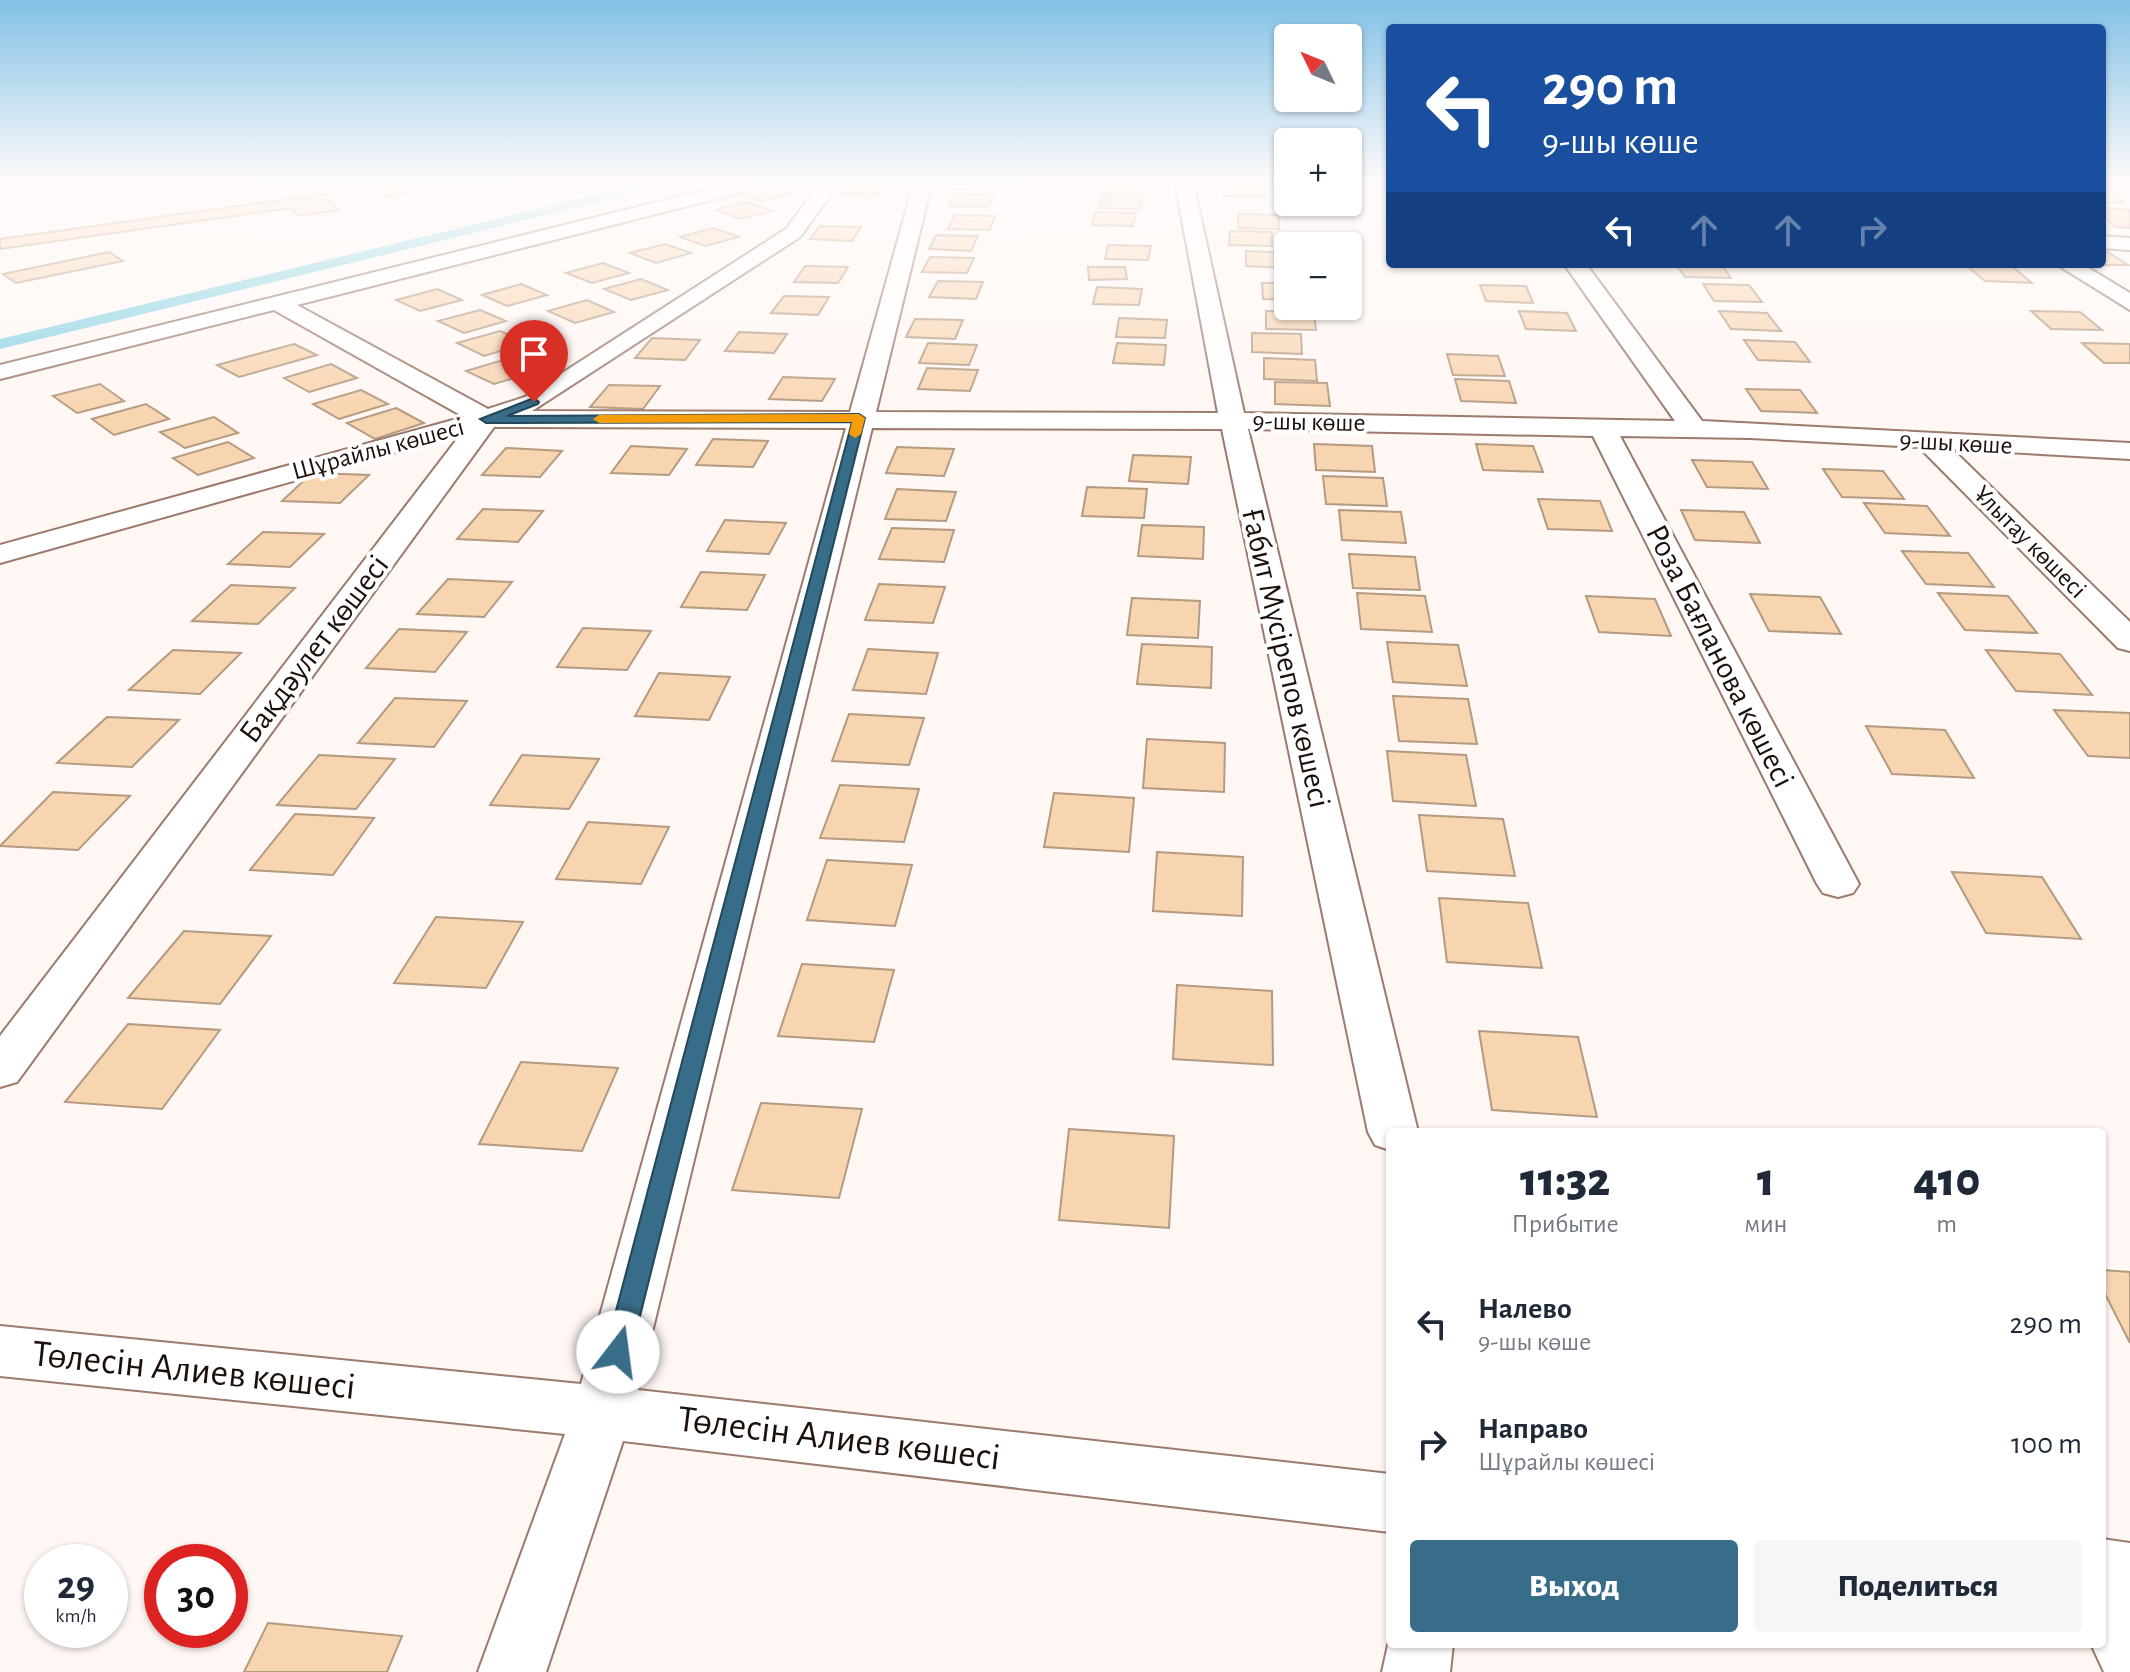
<!DOCTYPE html>
<html lang="ru">
<head>
<meta charset="utf-8">
<style>
	:root { --surface:#fff; --page:#f6f6f7; --text:#1f2937; --muted:#747a83; --accent:#386d89 }
	body { margin:0; font-family:"Alegreya Sans",sans-serif; background:var(--page); color:var(--text); height:100vh; display:flex; flex-direction:column; font-size:30px; white-space:nowrap }
	* { box-sizing:border-box; margin:0 }
	p { font-size:26px; color:var(--muted) }
	.icon { flex:none; width:44px; height:44px; fill:none; stroke:currentColor; stroke-width:2; stroke-linecap:round; stroke-linejoin:round }
	.map { position:relative; flex:1; overflow:hidden }
	.details { position:absolute; left:1386px; top:1128px; width:720px; height:520px; display:flex; flex-direction:column; background:var(--surface); border-radius:8px; box-shadow:0 2px 6px #0004 }
	.details>* { flex:none }
	.hud { position:absolute; left:1386px; top:24px; width:720px; height:244px; border-radius:8px; box-shadow:0 2px 6px #0004; background:#1a4fa0; color:#fff; overflow:hidden }
	.needle { width:52px; rotate:313deg }
	.controls { position:absolute; left:1274px; top:24px; display:grid; gap:16px }
	.controls a { display:grid; place-items:center; width:88px; height:88px; border-radius:8px; background:var(--surface); box-shadow:0 2px 6px #0004; font-size:40px }
	.speed { position:absolute; left:24px; top:1544px; display:flex; gap:16px; font-size:40px; font-weight:700; text-align:center }
	.speed>* { display:grid; place-content:center; width:104px; height:104px; border-radius:50%; background:var(--surface); box-shadow:0 2px 6px #0004; line-height:1 }
	.speed small { font-size:20px; font-weight:400 }
	.speed .limit { border:12px solid #d22; background:#fff; color:#111 }
	.pin { position:absolute; display:grid; place-items:center; width:68px; height:68px; color:#fff; margin:-82px -34px; border-radius:50% 50% 50% 0; rotate:-45deg; box-shadow:0 0 8px #0007 }
	.pin .icon { rotate:45deg }
	.me { position:absolute; width:88px; margin:-44px; rotate:15deg; stroke-linejoin:round; filter:drop-shadow(0 0 6px #0008) }
	.turn { display:flex; align-items:center; gap:28px; height:168px; padding:0 24px; font-size:36px }
	.turn .icon { width:104px; height:104px; stroke-width:2.5 }
	.turn b { display:block; font-size:56px; line-height:68px }
	.lanes { display:flex; align-items:center; height:76px; padding:0 24px; background:#0003; justify-content:center; gap:40px; direction:ltr }
	.lanes .off { opacity:.35 }
	.eta { display:flex; justify-content:space-evenly; align-items:center; height:136px; text-align:center }
	.eta b { font-size:48px; font-weight:800; line-height:56px }
	.button { display:flex; gap:16px; margin-top:auto; padding:16px 24px }
	.button a { flex:1; height:92px; border-radius:8px; background:var(--accent); color:#fff; font-size:32px; font-weight:800; line-height:92px; text-align:center }
	.button a+a { background:var(--page); color:var(--text) }
	ul { padding:0; list-style:none }
	li { display:flex; align-items:center; gap:24px; height:120px; padding:0 24px }
	li div { flex:1 }
	li b { display:block; font-size:30px }
	li em { font-style:normal }
	.map>svg:first-child { display:block }
	.water { fill:#89d4e4 }
	.building { fill:#f8d5b1; stroke:#b49a80; stroke-width:2 }
	.lines { fill:none; stroke-linecap:round; stroke-linejoin:round }
	.minor-casing { stroke:#9c7a6c; stroke-width:4 }
	.minor { fill:#fff; fill-rule:evenodd }
	.route { fill:#386d89; stroke:#244759; stroke-width:2 }
	.slow { fill:#f59e0b }
	.labels { text-anchor:middle; dominant-baseline:central; stroke-width:8; stroke-linejoin:round; paint-order:stroke }
	.far-street-label { font-size:26px; fill:#1c100b; stroke:#fff }
	.street-label { font-size:32px; fill:#1c100b; stroke:#fff }
	.near-street-label { font-size:38px; fill:#1c100b; stroke:#fff }
</style>
</head>
<body>
<div class="map">
<svg width="2130" height="1672" viewBox="0 0 2130 1672">
	<rect width="100%" height="100%" fill="#fff7f4"/>
	<!-- water -->
	<path class="water" d="M650 182H682L0 349V339Z"/>
	<!-- building -->
	<g class="building">
		<path d="M849 182H852L887 183 879 195 841 194Z"/>
		<path d="M953 182H992L989 190 950 189Z"/>
		<path d="M1103 182H1123L1142 183 1140 195 1100 194Z"/>
		<path d="M400 183 411 193 385 197 374 187Z"/>
		<path d="M1225 184 1264 185V197L1224 196Z"/>
		<path d="M768 186 793 193 763 201 738 193Z"/>
		<path d="M2102 189H2108L2123 203 2102 202Z"/>
		<path d="M325 194 339 210 298 216 292 208 0 249V239Z"/>
		<path d="M955 194 994 195 988 207 949 206Z"/>
		<path d="M1102 196 1142 197 1139 209 1099 208Z"/>
		<path d="M747 202 772 211 741 219 716 210Z"/>
		<path d="M2102 208 2130 210V228L2115 227 2102 215Z"/>
		<path d="M1096 212 1136 213 1133 226 1092 225Z"/>
		<path d="M1238 214 1279 215V229L1238 228Z"/>
		<path d="M955 215 995 216 990 230 948 229Z"/>
		<path d="M820 226 861 227 852 241 810 239Z"/>
		<path d="M713 228 739 237 706 246 680 237Z"/>
		<path d="M1230 231 1272 232V246L1229 245Z"/>
		<path d="M936 235 978 236 971 251 929 249Z"/>
		<path d="M665 244 691 253 656 263 630 253Z"/>
		<path d="M1108 245 1151 246 1148 260 1105 259Z"/>
		<path d="M2102 249H2103L2128 265H2092L2102 264Z"/>
		<path d="M1246 251 1288 253V268L1246 266Z"/>
		<path d="M109 252 123 261 16 283 3 274Z"/>
		<path d="M930 257 974 258 967 273 922 272Z"/>
		<path d="M603 263 629 273 592 283 566 273Z"/>
		<path d="M1676 264H1721L1731 278 1685 277Z"/>
		<path d="M805 266 848 267 838 283 794 282Z"/>
		<path d="M1967 266 2013 267 2032 283 1985 281Z"/>
		<path d="M1088 267H1125L1127 279 1089 280Z"/>
		<path d="M641 279 668 290 631 300 604 289Z"/>
		<path d="M938 281 983 282 976 299 929 297Z"/>
		<path d="M1262 283H1288V300L1263 299Z"/>
		<path d="M521 284 547 295 507 306 482 295Z"/>
		<path d="M1703 284 1749 285 1762 302 1714 301Z"/>
		<path d="M1480 285 1526 286 1533 303 1486 301Z"/>
		<path d="M1097 287 1142 289 1139 305 1093 304Z"/>
		<path d="M437 289 462 300 420 311 396 300Z"/>
		<path d="M784 296 829 297 818 315 771 313Z"/>
		<path d="M587 300 614 312 575 323 548 311Z"/>
		<path d="M480 310 506 321 464 333 438 321Z"/>
		<path d="M1266 311 1314 312 1316 330 1266 329Z"/>
		<path d="M1519 311 1567 313 1576 331 1526 329Z"/>
		<path d="M1719 311 1767 313 1781 331 1731 329Z"/>
		<path d="M2031 311 2080 312 2102 330 2051 329Z"/>
		<path d="M1119 318 1167 320 1165 338 1116 337Z"/>
		<path d="M915 319 963 320 955 339 906 337Z"/>
		<path d="M500 331 527 343 484 356 457 343Z"/>
		<path d="M739 332 787 334 774 353 725 351Z"/>
		<path d="M1252 333 1301 334 1302 354 1252 352Z"/>
		<path d="M652 338 700 340 685 360 635 358Z"/>
		<path d="M1744 340 1795 342 1810 362 1758 360Z"/>
		<path d="M928 343 977 345 969 365 919 363Z"/>
		<path d="M1117 343 1166 345 1164 365 1113 363Z"/>
		<path d="M2082 343 2130 344V363H2104Z"/>
		<path d="M294 344 317 355 239 377 217 365Z"/>
		<path d="M1447 354 1498 356 1505 376 1453 375Z"/>
		<path d="M510 358 538 371 494 384 466 371Z"/>
		<path d="M1264 358 1315 360 1317 381 1264 379Z"/>
		<path d="M331 364 357 378 309 392 284 378Z"/>
		<path d="M927 368 978 370 970 391 918 389Z"/>
		<path d="M783 377 835 379 822 401 769 399Z"/>
		<path d="M1455 379 1509 381 1516 403 1461 401Z"/>
		<path d="M1275 382 1327 383 1330 406 1275 404Z"/>
		<path d="M100 384 124 401 77 413 53 396Z"/>
		<path d="M609 385 660 386 643 409 590 407Z"/>
		<path d="M1746 389 1800 390 1817 413 1761 411Z"/>
		<path d="M361 390 388 404 339 419 313 404Z"/>
		<path d="M146 404 169 419 114 435 92 419Z"/>
		<path d="M396 408 424 423 375 439 347 423Z"/>
		<path d="M214 417 238 433 185 448 160 432Z"/>
		<path d="M713 439 768 441 753 467 696 465Z"/>
		<path d="M228 442 254 458 198 475 173 458Z"/>
		<path d="M1314 444 1372 446 1375 472 1316 470Z"/>
		<path d="M1476 444 1533 446 1543 472 1483 470Z"/>
		<path d="M631 446 687 449 669 475 611 473Z"/>
		<path d="M897 447 954 449 944 476 886 473Z"/>
		<path d="M506 448 562 451 540 477 482 475Z"/>
		<path d="M1133 455 1191 457 1188 484 1129 481Z"/>
		<path d="M1692 460 1752 462 1768 489 1707 487Z"/>
		<path d="M1823 469 1883 471 1904 499 1842 497Z"/>
		<path d="M312 473 369 475 340 503 282 501Z"/>
		<path d="M1323 476 1383 478 1387 506 1326 504Z"/>
		<path d="M1087 487 1147 489 1144 518 1082 516Z"/>
		<path d="M897 489 956 492 946 521 885 519Z"/>
		<path d="M1538 499 1600 501 1612 531 1548 529Z"/>
		<path d="M1864 503 1927 506 1950 536 1885 533Z"/>
		<path d="M483 509 543 511 518 542 457 539Z"/>
		<path d="M1339 510 1401 512 1406 543 1342 540Z"/>
		<path d="M1681 510 1744 512 1760 543 1695 540Z"/>
		<path d="M725 520 786 523 769 554 707 551Z"/>
		<path d="M1142 525 1204 527 1203 559 1138 556Z"/>
		<path d="M892 528 954 530 944 562 879 559Z"/>
		<path d="M263 532 324 534 290 567 228 564Z"/>
		<path d="M1902 551 1968 553 1994 587 1926 584Z"/>
		<path d="M1349 554 1415 557 1420 590 1353 588Z"/>
		<path d="M701 572 765 575 747 610 681 607Z"/>
		<path d="M448 579 512 582 484 617 417 614Z"/>
		<path d="M879 584 945 587 933 623 865 620Z"/>
		<path d="M231 585 295 588 258 624 192 621Z"/>
		<path d="M1357 593 1425 596 1432 632 1361 629Z"/>
		<path d="M1938 593 2008 596 2037 633 1965 630Z"/>
		<path d="M1750 594 1820 597 1841 634 1769 631Z"/>
		<path d="M1586 596 1655 599 1671 636 1599 632Z"/>
		<path d="M1132 598 1200 601 1198 638 1127 635Z"/>
		<path d="M583 628 651 631 627 670 557 667Z"/>
		<path d="M399 629 467 632 435 672 366 668Z"/>
		<path d="M1387 642 1458 645 1467 686 1393 682Z"/>
		<path d="M1142 644 1212 647 1211 688 1137 684Z"/>
		<path d="M868 649 938 653 926 694 853 690Z"/>
		<path d="M173 650 241 653 200 694 129 690Z"/>
		<path d="M1986 650 2060 654 2092 695 2016 691Z"/>
		<path d="M659 673 730 677 709 720 635 716Z"/>
		<path d="M1393 696 1468 699 1477 744 1399 741Z"/>
		<path d="M395 698 467 701 434 747 358 743Z"/>
		<path d="M2054 710 2130 713V758L2088 756Z"/>
		<path d="M849 714 924 718 909 765 832 761Z"/>
		<path d="M107 717 179 720 132 767 57 763Z"/>
		<path d="M1866 726 1945 730 1974 778 1892 774Z"/>
		<path d="M1147 739 1225 743 1224 792 1143 788Z"/>
		<path d="M1387 751 1466 755 1476 806 1393 801Z"/>
		<path d="M319 755 395 759 356 809 277 805Z"/>
		<path d="M522 755 599 759 569 809 490 805Z"/>
		<path d="M840 785 919 789 904 842 820 838Z"/>
		<path d="M53 792 130 796 78 850 0 846Z"/>
		<path d="M1054 793 1134 798 1129 852 1044 847Z"/>
		<path d="M295 814 374 818 333 875 250 870Z"/>
		<path d="M1419 815 1503 819 1515 876 1427 871Z"/>
		<path d="M588 822 669 827 641 884 556 879Z"/>
		<path d="M1157 852 1243 857 1242 916 1153 911Z"/>
		<path d="M827 860 912 865 895 926 807 920Z"/>
		<path d="M1952 872 2042 877 2081 939 1986 933Z"/>
		<path d="M1439 898 1528 903 1542 968 1447 962Z"/>
		<path d="M436 917 523 922 486 988 394 983Z"/>
		<path d="M184 931 271 936 220 1004 128 998Z"/>
		<path d="M802 964 894 970 874 1042 778 1036Z"/>
		<path d="M1177 985 1272 991 1273 1065 1173 1059Z"/>
		<path d="M128 1024 220 1030 162 1109 65 1102Z"/>
		<path d="M1479 1031 1578 1037 1597 1117 1492 1110Z"/>
		<path d="M521 1062 618 1068 582 1151 479 1144Z"/>
		<path d="M761 1103 862 1109 839 1198 732 1190Z"/>
		<path d="M1069 1129 1174 1136 1169 1228 1059 1220Z"/>
		<path d="M2102 1270 2130 1272V1343L2102 1288Z"/>
		<path d="M268 1623 402 1636 387 1672H244Z"/>
	</g>
	<g class="lines">
		<!-- minor casing -->
		<g class="minor-casing">
			<g id="minor">
				<path d="M738 182H770L767 186 297 305 488 409 525 397 786 229 821 182H840L800 237 532 411 850 412 914 182H932L876 412 1218 413 1175 182H1193L1244 413 1675 421 1564 264H1586L1702 421 2130 443V459L1952 449 2130 622V651L2118 648 1919 447 1750 438 1620 436 1859 884 1853 893 1838 897 1823 893 1817 884 1593 436 1248 429 1418 1132H1390V1150L1375 1145 1368 1132 1222 429 872 428 638 1390 1390 1474V1532L623 1441 546 1672H478L565 1434 0 1376V1326L581 1384 846 428 494 427 17 1082 0 1087V1036L461 434 0 563V545L464 417 274 310 0 379V365Z"/>
				<path d="M2102 236 2130 238V250L2102 248Z"/>
				<path d="M2056 264H2082L2130 293V310Z"/>
				<path d="M2102 1539 2130 1543V1672H2104L2091 1644H2102Z"/>
				<path d="M1390 1636V1644H1453L1450 1672H1382Z"/>
			</g>
		</g>
		<!-- minor -->
		<use href="#minor" class="minor"/>
	</g>
	<!-- sky -->
	<linearGradient id="sky" x2="0" y2="1"><stop stop-color="#82c1e6"/><stop offset="0.44" stop-color="#fffbfa"/><stop offset="1" stop-color="#fffbfa" stop-opacity="0"/></linearGradient>
	<rect width="2130" height="416" fill="url(#sky)"/>
	<!-- route -->
	<path class="route" d="M534 398 539 402 538 404 507 416 859 414 865 418 631 1352 627 1359 618 1363 609 1359 605 1352 852 422 486 423 480 419Z"/>
	<!-- slow -->
	<path class="slow" d="M859 414 865 418 861 434 855 438 849 434 852 422 599 423 593 419 599 415Z"/>
	<g class="labels">
		<!-- far-street labels -->
		<g class="far-street-label">
			<text transform="translate(1309 422) rotate(1)">9-шы көше</text>
			<text transform="translate(1956 443) rotate(3)">9-шы көше</text>
			<text transform="translate(378 449) rotate(-15)">Шұрайлы көшесі</text>
			<text transform="translate(2030 542) rotate(45)">Ұлытау көшесi</text>
		</g>
		<!-- street labels -->
		<g class="street-label">
			<text transform="translate(314 649) rotate(-53)">Бақдәулет көшесi</text>
			<text transform="translate(1720 656) rotate(63)">Роза Бағланова көшесi</text>
			<text transform="translate(1286 658) rotate(77)">Ғабит Мүсірепов көшесi</text>
		</g>
		<!-- near-street labels -->
		<g class="near-street-label">
			<text transform="translate(194 1371) rotate(6)">Төлесін Алиев көшесі</text>
			<text transform="translate(839 1439) rotate(7)">Төлесін Алиев көшесі</text>
		</g>
	</g>
</svg>
<div class="controls">
<a><svg class="needle" viewBox="-14 -14 28 28"><path d="M0-13l5 13h-10z" fill="#e53935"/><path d="M0 13l5-13h-10z" fill="#747a83"/></svg></a>
<a>+</a>
<a>−</a>
</div>
<div class="speed"><div>29<small>km/h</small></div><div class="limit">30</div></div>
<div class="pin" style="left:534px;top:402px;background:#d93025"><svg class="icon" aria-label="arrive" viewBox="0 0 24 24"><path d="M6 21V4h12l-3 4 3 4H6"/></svg></div>
<svg class="me" style="left:618px;top:1352px" viewBox="-20 -20 40 40"><circle r="19" fill="#fff"/><path d="M0-13L10 11 0 6-10 11z" fill="#386d89"/></svg>
<div class="hud">
<div class="turn"><svg class="icon" aria-label="left" viewBox="0 0 24 24"><path d="M17 20v-9H6M10 6l-5 5 5 5"/></svg><div><b>290 m</b>9-шы көше</div></div>
<div class="lanes"><svg class="icon" aria-label="left" viewBox="0 0 24 24"><path d="M17 20v-9H6M10 6l-5 5 5 5"/></svg><svg class="icon off" aria-label="ahead" viewBox="0 0 24 24"><path d="M12 20V5M6 11l6-6 6 6"/></svg><svg class="icon off" aria-label="ahead" viewBox="0 0 24 24"><path d="M12 20V5M6 11l6-6 6 6"/></svg><svg class="icon off" aria-label="right" viewBox="0 0 24 24"><path d="M7 20v-9h11M14 6l5 5-5 5"/></svg></div>
</div>
<section class="details">
<div class="eta">
<div><b>11:32</b><p>Прибытие</p></div>
<div><b>1</b><p>мин</p></div>
<div><b>410</b><p>m</p></div>
</div>
<ul>
<li><svg class="icon" aria-label="left" viewBox="0 0 24 24"><path d="M17 20v-9H6M10 6l-5 5 5 5"/></svg><div><b>Налево</b><p>9-шы көше</p></div><em>290 m</em></li>
<li><svg class="icon" aria-label="right" viewBox="0 0 24 24"><path d="M7 20v-9h11M14 6l5 5-5 5"/></svg><div><b>Направо</b><p>Шұрайлы көшесі</p></div><em>100 m</em></li>
</ul>
<div class="button"><a>Выход</a><a>Поделиться</a></div>
</section>
</div>
</body>
</html>
